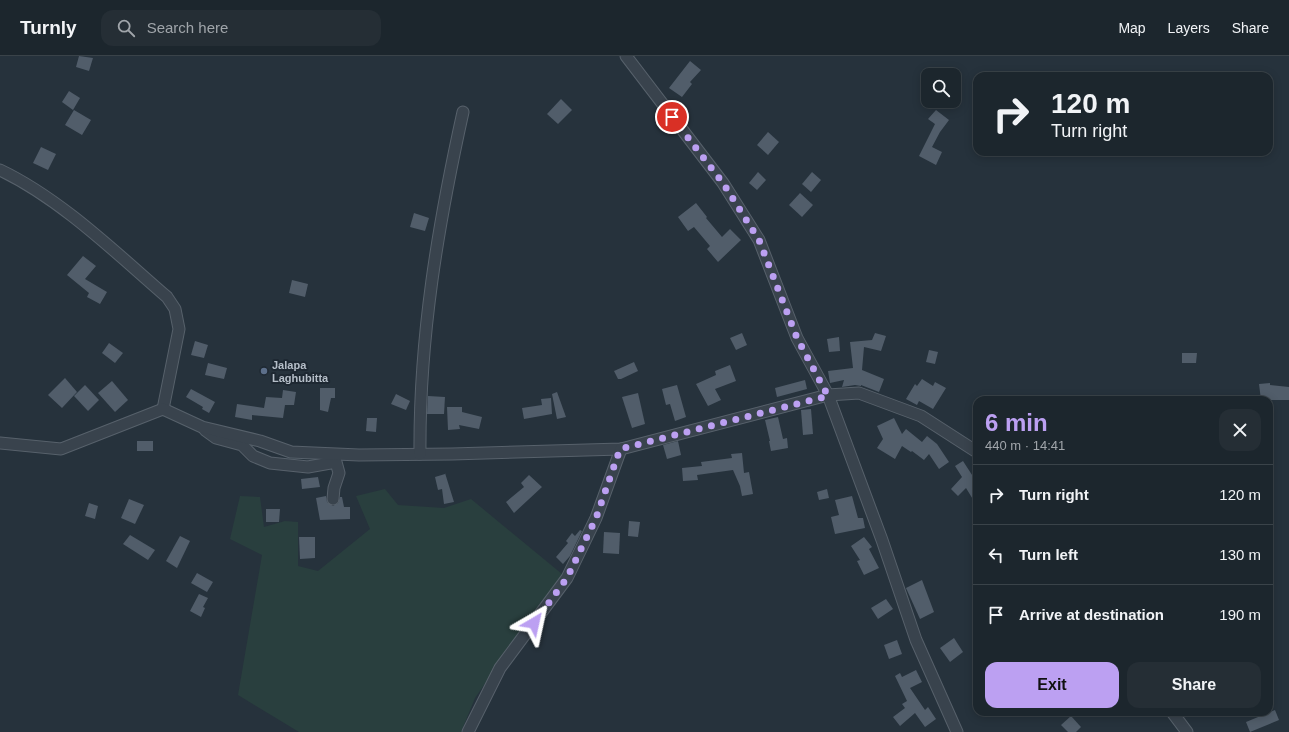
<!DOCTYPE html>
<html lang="en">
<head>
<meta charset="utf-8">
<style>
	:root { --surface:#1c262d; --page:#252e35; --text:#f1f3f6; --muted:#a0a5aa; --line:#3a4349; --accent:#bca0f2 }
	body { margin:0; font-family:Arial,sans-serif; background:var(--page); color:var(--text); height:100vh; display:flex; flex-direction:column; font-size:15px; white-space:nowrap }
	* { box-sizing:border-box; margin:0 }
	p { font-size:13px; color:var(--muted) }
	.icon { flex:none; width:22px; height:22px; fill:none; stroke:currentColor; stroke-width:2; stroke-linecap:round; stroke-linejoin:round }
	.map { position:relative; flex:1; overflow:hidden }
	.drawer { position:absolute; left:973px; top:340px; width:300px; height:320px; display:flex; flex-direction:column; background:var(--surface); border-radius:12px; box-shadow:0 2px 10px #0003,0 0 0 1px var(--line) }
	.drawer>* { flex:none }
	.banner { position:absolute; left:973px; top:16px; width:300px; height:84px; border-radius:12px; box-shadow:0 2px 10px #0003,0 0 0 1px var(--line); background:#1c262d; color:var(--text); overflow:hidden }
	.controls { position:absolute; left:921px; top:12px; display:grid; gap:8px }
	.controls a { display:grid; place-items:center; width:40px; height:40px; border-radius:8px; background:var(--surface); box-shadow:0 2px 10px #0003,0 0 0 1px var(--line); font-size:20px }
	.pin { position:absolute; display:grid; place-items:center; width:34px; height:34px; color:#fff; margin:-17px; border:2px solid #fff; border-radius:50%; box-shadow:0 1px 4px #0007 }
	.me { position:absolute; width:44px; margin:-22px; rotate:36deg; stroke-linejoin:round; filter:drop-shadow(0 0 3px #0008) }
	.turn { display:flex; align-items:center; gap:14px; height:84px; padding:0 12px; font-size:18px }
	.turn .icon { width:52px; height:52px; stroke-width:2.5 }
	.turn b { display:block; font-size:28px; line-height:34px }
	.round { display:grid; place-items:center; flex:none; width:42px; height:42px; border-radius:12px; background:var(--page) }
	.overview { display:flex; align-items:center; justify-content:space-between; height:68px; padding:0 12px }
	h1 { font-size:24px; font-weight:700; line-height:30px; color:var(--accent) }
	.action { display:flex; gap:8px; margin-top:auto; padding:8px 12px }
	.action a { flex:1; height:46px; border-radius:12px; background:var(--accent); color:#111; font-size:16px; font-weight:700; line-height:46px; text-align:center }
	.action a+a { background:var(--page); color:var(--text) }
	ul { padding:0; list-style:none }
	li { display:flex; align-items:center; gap:12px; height:60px; padding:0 12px; border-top:1px solid var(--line) }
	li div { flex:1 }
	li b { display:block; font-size:15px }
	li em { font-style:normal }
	header { display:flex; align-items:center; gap:24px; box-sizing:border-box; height:56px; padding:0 20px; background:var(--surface); border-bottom:1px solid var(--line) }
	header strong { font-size:19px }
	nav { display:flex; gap:22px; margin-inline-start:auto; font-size:14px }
	.search { width:280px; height:36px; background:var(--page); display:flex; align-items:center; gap:10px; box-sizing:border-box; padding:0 14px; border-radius:12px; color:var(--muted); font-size:15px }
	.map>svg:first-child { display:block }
	.green { fill:#293f3e }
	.building { fill:#515d6a }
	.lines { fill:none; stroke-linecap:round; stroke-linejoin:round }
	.minor-casing { stroke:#57616b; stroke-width:13 }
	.minor { stroke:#39434d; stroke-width:11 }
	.route { stroke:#bca0f2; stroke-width:7; stroke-dasharray:0 12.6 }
	.service-dot { fill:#5c6f8a; stroke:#1e2832; stroke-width:1.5 }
	.labels { text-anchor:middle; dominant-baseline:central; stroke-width:4; stroke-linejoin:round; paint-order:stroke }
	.poi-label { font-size:11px; font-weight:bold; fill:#b5bec8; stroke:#1e2832; text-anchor:start }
</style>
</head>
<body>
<header>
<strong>Turnly</strong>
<div class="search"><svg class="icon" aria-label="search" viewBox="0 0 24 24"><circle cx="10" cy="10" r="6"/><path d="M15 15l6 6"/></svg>Search here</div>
<nav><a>Map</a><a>Layers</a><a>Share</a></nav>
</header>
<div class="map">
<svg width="1289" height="676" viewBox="0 0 1289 676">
	<rect width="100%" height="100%" fill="#26323c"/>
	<!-- green -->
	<path class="green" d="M385 433 398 449 444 452 471 443 562 518 475 642 461 676H299L238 639 262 499 230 483 240 440 260 441 264 471 285 465 298 466V510L318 515 370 473 356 440Z"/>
	<!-- building -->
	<g class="building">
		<path d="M79 0 93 2 89 15 76 11Z"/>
		<path d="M690 5 701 14 690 26 692 28 682 41 669 32Z"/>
		<path d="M69 35 80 42 73 54 62 46Z"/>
		<path d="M561 43 572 54 558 68 547 58Z"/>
		<path d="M74 54 91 64 82 79 65 69Z"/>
		<path d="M936 54 949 64 940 76 932 91 942 96 936 109 919 100 935 68 928 63Z"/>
		<path d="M768 76 779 86 768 99 757 89Z"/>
		<path d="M41 91 56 98 48 114 33 107Z"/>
		<path d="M758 116 766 124 757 134 749 127Z"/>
		<path d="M812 116 821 124 811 136 802 128Z"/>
		<path d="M800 137 813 149 802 161 789 149Z"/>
		<path d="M696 147 707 161 706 162 722 181 730 173 741 184 718 206 707 193 710 190 694 171 688 175 678 161Z"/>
		<path d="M414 157 429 162 425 175 410 171Z"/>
		<path d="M83 200 96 210 85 223 107 236 100 248 87 241 89 237 67 219Z"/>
		<path d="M292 224 308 228 305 241 289 237Z"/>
		<path d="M742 277 747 289 736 294 730 282Z"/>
		<path d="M875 277 886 280 881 295 864 291 862 314 884 323 879 336 861 329V330L855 329 842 331 844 324 830 327 828 315 853 312 850 286 872 284Z"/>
		<path d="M839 281 840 295 829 296 827 283Z"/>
		<path d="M195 285 208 289 204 302 191 299Z"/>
		<path d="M109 287 123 297 115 307 102 297Z"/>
		<path d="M929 294 938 296 935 308 926 306Z"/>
		<path d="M1182 297H1197L1196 307H1182Z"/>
		<path d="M634 306 638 315 621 323H618L614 315Z"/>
		<path d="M208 307 227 312 224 323 205 319Z"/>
		<path d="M730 309 736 325 715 333 721 344 708 350 696 328 716 319 715 315Z"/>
		<path d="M65 322 77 336 62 352 48 339Z"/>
		<path d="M922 323 933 330 935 326 946 332 933 353 919 345 917 349 906 343 915 328 917 330Z"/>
		<path d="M805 324 807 333 777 341 775 332Z"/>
		<path d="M112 325 128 344 115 356 98 337Z"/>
		<path d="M1270 327V329L1289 331V344H1261L1259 328Z"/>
		<path d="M85 329 99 344 88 355 74 340Z"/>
		<path d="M677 329 686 361 675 365 670 348 666 349 662 333Z"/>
		<path d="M320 332H335V342H331L328 356 320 354Z"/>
		<path d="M191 333 215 346 209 357 202 353 203 351 186 341Z"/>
		<path d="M283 334 296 336 294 349H285L283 362 252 359V364L235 361 237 348 264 352 266 341 282 342Z"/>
		<path d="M557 336 566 361 557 363 552 338Z"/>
		<path d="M638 337 645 368 632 372 622 341Z"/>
		<path d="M396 338 410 345 406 354 391 348Z"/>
		<path d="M428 340 445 341 444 358H427Z"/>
		<path d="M551 342 552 358 524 363 522 352 542 349 541 343Z"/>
		<path d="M447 351H462V356L482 361 479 373 459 369 460 373 448 374Z"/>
		<path d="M811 353 813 378 803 379 801 354Z"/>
		<path d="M778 361 783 383 787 382 788 392 771 395 769 385H770L765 364Z"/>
		<path d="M367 362H377L376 376 366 375Z"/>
		<path d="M894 362 902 378 906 373 922 386 927 380 937 388 949 406 939 413 929 398 924 404 912 395 911 396 902 390 895 403 877 392 883 383 877 370Z"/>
		<rect x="137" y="385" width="16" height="10"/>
		<path d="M678 385 681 399 667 403 663 389Z"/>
		<path d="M742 397 744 417 749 416 753 438 742 440 740 430 733 414 697 419 698 424 683 425 682 412 702 410 701 406 732 402 731 398Z"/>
		<path d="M963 405 974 422 977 420V450L966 432 958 440 951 433 962 421 955 410Z"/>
		<path d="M445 418V417L454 446 444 448 442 433 438 434 435 421Z"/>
		<path d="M529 419 542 431 514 457 506 446 524 431 521 427Z"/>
		<path d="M318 421 320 431 302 433 301 423Z"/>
		<path d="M827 433 829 442 819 444 817 436Z"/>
		<path d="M326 440 327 446 333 450 338 447 340 441H342L344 451H350V463L320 464 316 442Z"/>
		<path d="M852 440 858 462H863L865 472 835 478 831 461 839 459 835 444Z"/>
		<path d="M129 443 144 449 135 468 121 462Z"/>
		<path d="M89 447 98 450 95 463 85 460Z"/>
		<path d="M266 453H280L279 466H266Z"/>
		<path d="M629 465 640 466 638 481 628 480Z"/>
		<path d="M580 474 582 475 570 500 563 508 556 501 568 487 566 485 572 477 575 480Z"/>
		<path d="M604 476 620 477 619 498 603 497Z"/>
		<path d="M130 479 155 494 148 504 123 488Z"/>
		<path d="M180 480 190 485 177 512 166 505Z"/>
		<path d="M299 481H315V502L300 503Z"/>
		<path d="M864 481 872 491 869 493 879 512 864 519 857 505 860 504 851 490Z"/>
		<path d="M197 517 213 526 207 536 191 527Z"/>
		<path d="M922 524 934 556 920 563 906 532Z"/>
		<path d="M199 538 208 542 203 551 205 552 201 561 190 555Z"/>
		<path d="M886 543 893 553 878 563 871 552Z"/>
		<path d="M954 582 963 596 950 606 940 592Z"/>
		<path d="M897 584 902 598 889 603 884 589Z"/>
		<path d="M916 614 922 626 910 632 925 654 928 651 936 663 925 671 915 657 900 670 893 661 905 652 902 648 907 645 895 620 900 617 902 621Z"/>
		<path d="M1275 654 1279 664 1250 676 1246 666Z"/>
		<path d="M1071 660 1081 671 1076 676H1068L1061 669Z"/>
	</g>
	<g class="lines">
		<!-- minor casing -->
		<g class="minor-casing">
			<g id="minor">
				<path d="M626 0 723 127 759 184 797 282 828 339 882 484 916 584 957 676"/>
				<path d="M0 114C61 143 116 197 167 241L175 253 179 273 163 353"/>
				<path d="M205 374 216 382 242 389 253 400 270 407 308 411 336 406 339 417 334 432 333 443"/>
				<path d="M0 387 61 393 163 353 202 371 260 385 291 396 359 399 452 398 621 393 828 339 859 337 921 360 977 396"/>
				<path d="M420 398C419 282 438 169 463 56"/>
				<path d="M1172 656 1187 676"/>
				<path d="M468 676 500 612 567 522 596 462 621 393"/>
			</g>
		</g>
		<!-- minor -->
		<use href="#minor" class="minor"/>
	</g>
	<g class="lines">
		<!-- route -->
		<path class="route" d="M534 567 567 522 596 462 620 393 828 340 797 282 759 184 723 127 672 61"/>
	</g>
	<!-- markers -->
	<circle class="service-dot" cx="264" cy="315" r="4"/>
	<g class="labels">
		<!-- poi labels -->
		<g class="poi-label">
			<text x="272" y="309">Jalapa<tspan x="272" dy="13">Laghubitta</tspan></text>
		</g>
	</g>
</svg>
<div class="controls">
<a><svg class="icon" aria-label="search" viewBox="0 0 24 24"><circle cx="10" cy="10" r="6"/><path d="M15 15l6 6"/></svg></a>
</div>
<div class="pin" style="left:672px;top:61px;background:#d93025"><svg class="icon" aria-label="arrive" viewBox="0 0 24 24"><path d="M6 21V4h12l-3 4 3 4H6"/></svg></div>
<svg class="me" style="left:534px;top:567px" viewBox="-20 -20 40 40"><path d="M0-17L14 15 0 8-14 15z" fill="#bca0f2" stroke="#fff" stroke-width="4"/></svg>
<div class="banner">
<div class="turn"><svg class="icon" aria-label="right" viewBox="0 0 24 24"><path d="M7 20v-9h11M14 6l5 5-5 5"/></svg><div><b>120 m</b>Turn right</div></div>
</div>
<section class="drawer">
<div class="overview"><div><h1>6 min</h1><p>440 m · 14:41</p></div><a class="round"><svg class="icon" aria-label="close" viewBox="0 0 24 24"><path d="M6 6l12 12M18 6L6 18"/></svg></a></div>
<ul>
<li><svg class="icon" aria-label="right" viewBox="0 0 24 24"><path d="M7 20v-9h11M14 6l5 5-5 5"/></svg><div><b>Turn right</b></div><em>120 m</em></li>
<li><svg class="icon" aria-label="left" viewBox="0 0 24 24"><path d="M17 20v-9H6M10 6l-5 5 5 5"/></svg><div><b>Turn left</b></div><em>130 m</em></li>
<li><svg class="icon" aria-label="arrive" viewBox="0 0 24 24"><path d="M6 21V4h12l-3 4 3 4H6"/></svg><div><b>Arrive at destination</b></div><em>190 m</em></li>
</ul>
<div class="action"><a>Exit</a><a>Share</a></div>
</section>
</div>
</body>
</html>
